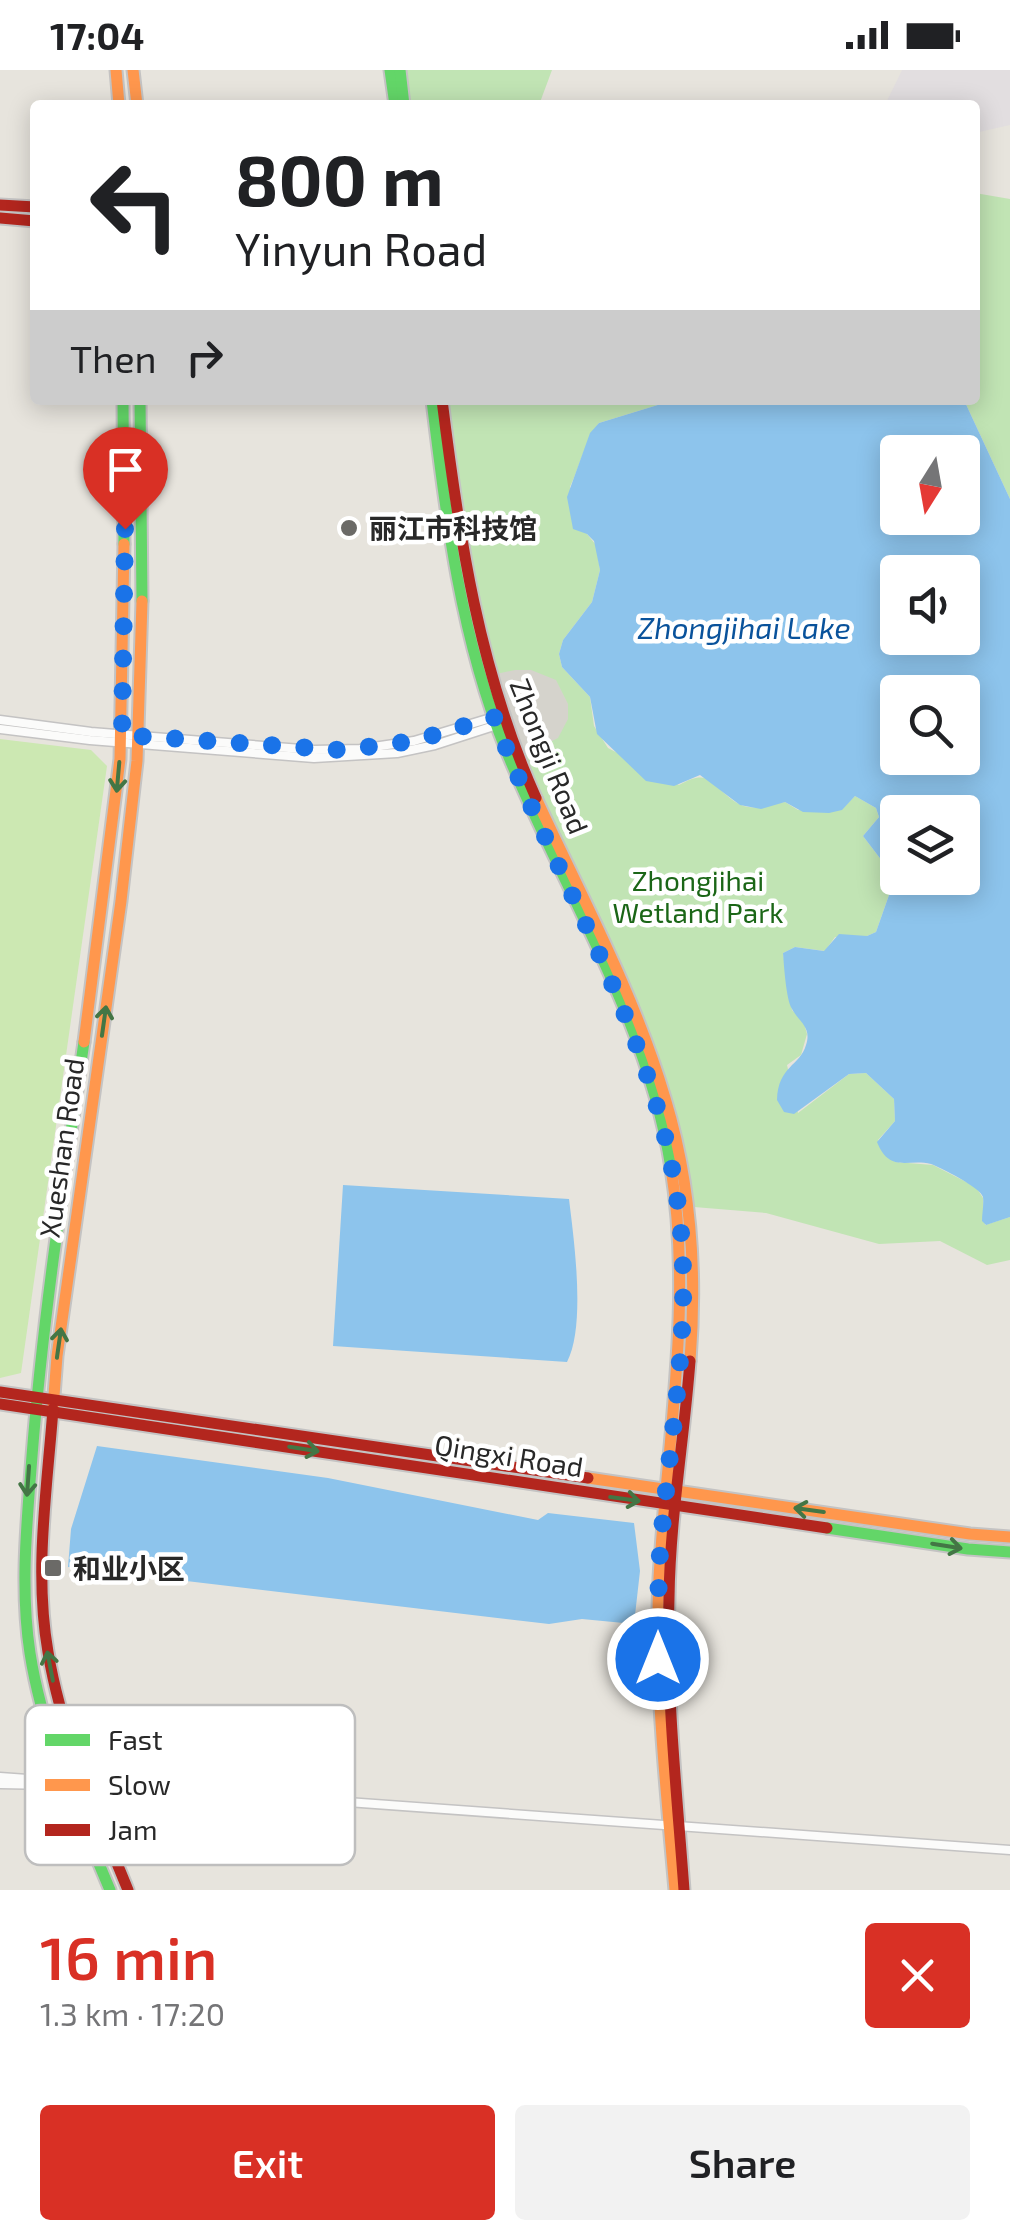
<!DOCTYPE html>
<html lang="en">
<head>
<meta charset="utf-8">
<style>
	:root { --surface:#fff; --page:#f2f2f2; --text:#202124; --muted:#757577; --accent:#d93025 }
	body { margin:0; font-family:"Exo 2","Noto Sans SC",sans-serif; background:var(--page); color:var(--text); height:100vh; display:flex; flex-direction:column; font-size:38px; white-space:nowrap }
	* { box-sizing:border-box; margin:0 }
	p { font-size:32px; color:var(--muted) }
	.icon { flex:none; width:55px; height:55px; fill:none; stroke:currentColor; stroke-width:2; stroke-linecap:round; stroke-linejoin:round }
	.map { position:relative; height:1820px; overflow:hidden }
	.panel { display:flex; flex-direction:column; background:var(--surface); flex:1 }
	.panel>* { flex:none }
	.banner { position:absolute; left:30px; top:30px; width:950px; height:305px; border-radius:10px; box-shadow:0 5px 25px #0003; background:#fff; color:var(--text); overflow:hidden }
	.needle { width:65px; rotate:191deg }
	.tools { position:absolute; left:880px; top:365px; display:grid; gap:20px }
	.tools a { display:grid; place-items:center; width:100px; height:100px; border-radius:10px; background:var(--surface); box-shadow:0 5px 25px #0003; font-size:50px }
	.pin { position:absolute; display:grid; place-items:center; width:85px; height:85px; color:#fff; margin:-102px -42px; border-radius:50% 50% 50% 0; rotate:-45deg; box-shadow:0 0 10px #0007 }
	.pin .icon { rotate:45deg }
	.me { position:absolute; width:110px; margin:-55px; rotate:0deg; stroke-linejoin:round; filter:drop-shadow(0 0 8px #0008) }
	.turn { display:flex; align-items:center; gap:35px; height:210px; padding:0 40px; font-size:45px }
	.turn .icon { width:130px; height:130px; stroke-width:2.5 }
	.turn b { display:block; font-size:70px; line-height:85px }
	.then { display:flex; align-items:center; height:95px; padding:0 40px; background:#0003; gap:20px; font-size:38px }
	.round { display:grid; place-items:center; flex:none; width:105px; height:105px; border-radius:10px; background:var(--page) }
	.overview { display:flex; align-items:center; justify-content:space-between; height:170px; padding:0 40px }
	h1 { font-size:60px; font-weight:600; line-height:75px; color:var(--accent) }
	.action { display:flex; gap:20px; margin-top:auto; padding:20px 40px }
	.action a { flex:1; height:115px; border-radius:10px; background:var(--accent); color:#fff; font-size:40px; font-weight:600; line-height:115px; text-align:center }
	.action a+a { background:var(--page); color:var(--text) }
	.status { display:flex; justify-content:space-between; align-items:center; height:70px; padding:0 50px; background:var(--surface); direction:ltr }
	.status svg { height:28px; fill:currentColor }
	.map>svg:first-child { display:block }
	.industrial { fill:#e2dee0 }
	.green { fill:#c1e4b4 }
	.pitch { fill:#cce8b2 }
	.plaza { fill:#d5d3cc }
	.water { fill:#8dc4ec; fill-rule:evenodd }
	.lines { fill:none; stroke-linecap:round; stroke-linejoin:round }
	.street-casing { stroke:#c4c3c3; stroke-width:11 }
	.fast-casing { stroke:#c4c3c3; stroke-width:15 }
	.slow-casing { stroke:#c4c3c3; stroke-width:15 }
	.jam-casing { stroke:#c4c3c3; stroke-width:15 }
	.street { stroke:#fbfbfa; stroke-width:8 }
	.fast { stroke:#63d668; stroke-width:11 }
	.slow { stroke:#ff974d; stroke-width:11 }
	.jam { stroke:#b3261e; stroke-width:11 }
	.oneway { stroke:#437645 }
	.route { stroke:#1a73e8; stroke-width:18; stroke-dasharray:0 32.4 }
	.poi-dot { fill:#6b6a67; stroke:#fff; stroke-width:4 }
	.labels { text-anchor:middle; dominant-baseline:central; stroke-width:9; stroke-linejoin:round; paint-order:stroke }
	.poi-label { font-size:28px; font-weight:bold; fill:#282828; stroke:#fff; text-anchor:start }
	.street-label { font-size:28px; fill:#282828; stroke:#fff }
	.park-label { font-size:28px; fill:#1b6617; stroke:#fff }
	.water-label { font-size:30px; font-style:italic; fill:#09529b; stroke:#fff }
	.key { fill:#fff; stroke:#bebebe; stroke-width:2.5 }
	.key-label { font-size:28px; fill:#282828 }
</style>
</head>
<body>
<div class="status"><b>17:04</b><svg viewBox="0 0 49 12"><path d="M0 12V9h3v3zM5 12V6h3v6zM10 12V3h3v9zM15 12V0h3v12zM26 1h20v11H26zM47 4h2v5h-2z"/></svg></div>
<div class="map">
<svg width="1010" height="1820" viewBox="0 0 1010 1820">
	<rect width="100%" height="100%" fill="#e7e4dd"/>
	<!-- industrial -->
	<path class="industrial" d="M902 0H1010V55L975 63V35H885Z"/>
	<!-- green -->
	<g class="green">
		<path d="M404 0H552L539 35H409Z"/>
		<path d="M975 123 1010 129V429L964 330H975Z"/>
		<path d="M446 330H674L599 353C586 369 579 398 570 417L587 464 596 475 600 500 592 532 563 570 559 584 562 597 590 627 594 656 608 678 679 715C713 695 712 719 739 734 756 742 769 734 785 732L798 740H841L855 726 876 738 879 747 863 766 895 808 876 862 867 866 835 867 825 881 795 877 783 883 792 940 804 953 807 964 801 985 787 995 798 1043 849 1004 866 1003 894 1029 895 1051 878 1070 895 1092 933 1095 976 1117 983 1128 985 1155 1010 1147V1190L987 1195 940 1171 879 1174 766 1143 694 1137 683 1073 670 1026 510 653 475 531Z"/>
	</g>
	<!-- pitch -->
	<path class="pitch" d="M0 669 91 680 107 696 21 1303 0 1308Z"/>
	<!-- plaza -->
	<path class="plaza" d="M515 600H531L556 610 568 634V649L558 668 524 685 496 604Z"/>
	<!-- water -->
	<g class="water">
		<path d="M674 330H964L1010 429V1147L986 1155 982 1151C982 1144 984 1134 983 1127 981 1118 940 1097 931 1094 908 1088 890 1104 877 1072L895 1051 894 1029 866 1003 849 1004 794 1044 784 1042 777 1030C778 996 800 996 806 975 812 957 799 952 792 939 786 929 784 895 783 883L795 877 824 881 839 864 867 866 876 862 895 808 863 766 879 747 876 738 855 726 842 740 829 743 803 742 785 732 761 739 740 735 700 705 674 716 646 711 597 664 590 627 562 597 559 584 563 570 592 532 600 500 594 471 587 464 573 459 567 427 590 363 599 353ZM898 382H962V448H898ZM898 502H962V568H898ZM898 622H962V688H898ZM898 742H962V808H898Z"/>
		<path d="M343 1115 569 1129C574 1170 586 1256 567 1292L333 1276Z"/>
		<path d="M97 1376 328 1408 538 1450 548 1443 634 1453 640 1501 634 1554 582 1549 549 1554 68 1497 71 1459Z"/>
	</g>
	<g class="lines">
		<!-- street casing -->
		<g class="street-casing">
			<g id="street">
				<path d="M0 650 91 662 314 680 360 679 414 671 494 647"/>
				<path d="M0 659 90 670 314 688 397 683 435 675 497 655"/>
				<path d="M0 1707 1010 1780"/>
				<path d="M0 1714 51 1715"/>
			</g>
		</g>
		<!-- fast casing -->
		<g class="fast-casing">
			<g id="fast">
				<path d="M390 0 395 35"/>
				<path d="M400 0 404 35"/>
				<path d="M123 330 124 474"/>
				<path d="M140 330 142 531"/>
				<path d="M432 330C446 448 461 569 506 680 562 817 648 949 671 1098"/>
				<path d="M84 972C64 1110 43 1247 32 1386 27 1452 20 1518 30 1583 43 1666 78 1743 110 1820"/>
				<path d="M827 1458 968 1479 1010 1482"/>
			</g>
		</g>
		<!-- slow casing -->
		<g class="slow-casing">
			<g id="slow">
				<path d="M116 0 119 35"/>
				<path d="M133 0 137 35"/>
				<path d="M536 728C581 826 634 923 665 1028 691 1113 697 1202 690 1291"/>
				<path d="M84 972 120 689 124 474"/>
				<path d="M671 1098C693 1235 667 1371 659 1508 654 1612 666 1716 675 1820"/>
				<path d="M53 1339 57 1286 121 831 137 691 142 531"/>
				<path d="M588 1408 970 1464 1010 1467"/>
			</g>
		</g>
		<!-- jam casing -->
		<g class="jam-casing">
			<g id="jam">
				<path d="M0 135 35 137"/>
				<path d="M0 148 35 151"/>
				<path d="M442 330C459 467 479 601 536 728"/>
				<path d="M0 1322 588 1408"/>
				<path d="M0 1334 827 1458"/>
				<path d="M53 1339C47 1419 34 1502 48 1582 62 1665 96 1742 128 1820"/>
				<path d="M684 1820C677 1723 666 1626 669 1528 670 1448 684 1370 690 1291"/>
			</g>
		</g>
		<!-- street -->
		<use href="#street" class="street"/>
		<!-- fast -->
		<use href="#fast" class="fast"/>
		<!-- slow -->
		<use href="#slow" class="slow"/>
		<!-- jam -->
		<use href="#jam" class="jam"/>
	</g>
	<!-- one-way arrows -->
	<defs><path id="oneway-shaft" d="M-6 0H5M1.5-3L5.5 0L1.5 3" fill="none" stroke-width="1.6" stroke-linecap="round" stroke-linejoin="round" transform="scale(2.5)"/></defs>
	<g class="oneway">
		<use href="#oneway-shaft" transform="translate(118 707) rotate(95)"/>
		<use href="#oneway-shaft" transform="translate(104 951) rotate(-82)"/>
		<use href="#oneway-shaft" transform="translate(59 1273) rotate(-82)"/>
		<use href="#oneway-shaft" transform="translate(304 1379) rotate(9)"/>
		<use href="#oneway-shaft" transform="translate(28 1411) rotate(94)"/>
		<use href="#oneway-shaft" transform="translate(625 1429) rotate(8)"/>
		<use href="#oneway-shaft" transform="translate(809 1440) rotate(-172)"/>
		<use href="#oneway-shaft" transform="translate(947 1476) rotate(9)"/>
		<use href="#oneway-shaft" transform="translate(50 1596) rotate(-101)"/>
	</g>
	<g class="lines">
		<!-- route -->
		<path class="route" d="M125 459 122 665 342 680 414 671 494 647C555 809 655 961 678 1135 694 1252 669 1366 660 1483 658 1518 658 1553 658 1589"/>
	</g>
	<!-- markers -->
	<g class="poi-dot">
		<circle cx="349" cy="458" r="10"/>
		<rect x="43" y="1488" width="20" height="20" rx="5"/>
	</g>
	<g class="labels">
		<!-- poi labels -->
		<g class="poi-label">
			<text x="369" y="458">丽江市科技馆</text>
			<text x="73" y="1498">和业小区</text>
		</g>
		<!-- street labels -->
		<g class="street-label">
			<text transform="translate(550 686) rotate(68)">Zhongji Road</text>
			<text transform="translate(61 1078) rotate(-82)">Xueshan Road</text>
			<text transform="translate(509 1385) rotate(9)">Qingxi Road</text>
		</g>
		<!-- park labels -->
		<g class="park-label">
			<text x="698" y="810">Zhongjihai<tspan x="698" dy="32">Wetland Park</tspan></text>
		</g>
		<!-- water labels -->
		<g class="water-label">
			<text x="744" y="557">Zhongjihai Lake</text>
		</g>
	</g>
	<!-- legend -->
	<rect x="25" y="1635" width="330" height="160" rx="15" class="key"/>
	<rect x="45" y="1664" width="45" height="12" fill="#63d668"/>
	<rect x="45" y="1709" width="45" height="12" fill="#ff974d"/>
	<rect x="45" y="1754" width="45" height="12" fill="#b3261e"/>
	<g class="key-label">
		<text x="108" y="1680">Fast</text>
		<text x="108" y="1725">Slow</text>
		<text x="108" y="1770">Jam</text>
	</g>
</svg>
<div class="tools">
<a><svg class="needle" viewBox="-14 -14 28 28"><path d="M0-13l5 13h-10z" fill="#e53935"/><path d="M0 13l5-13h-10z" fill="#757577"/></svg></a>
<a><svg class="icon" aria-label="sound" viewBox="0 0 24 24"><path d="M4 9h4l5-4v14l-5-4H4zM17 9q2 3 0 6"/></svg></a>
<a><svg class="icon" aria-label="search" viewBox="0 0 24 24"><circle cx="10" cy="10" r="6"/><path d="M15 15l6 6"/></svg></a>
<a><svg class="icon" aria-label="layers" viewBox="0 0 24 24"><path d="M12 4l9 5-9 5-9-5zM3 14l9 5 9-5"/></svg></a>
</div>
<div class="pin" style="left:125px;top:459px;background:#d93025"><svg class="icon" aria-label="arrive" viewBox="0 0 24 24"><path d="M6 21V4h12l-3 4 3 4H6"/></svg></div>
<svg class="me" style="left:658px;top:1589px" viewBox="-20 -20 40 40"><circle r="17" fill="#1a73e8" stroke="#fff" stroke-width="3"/><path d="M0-11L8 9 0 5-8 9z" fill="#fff"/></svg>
<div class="banner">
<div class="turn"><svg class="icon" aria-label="left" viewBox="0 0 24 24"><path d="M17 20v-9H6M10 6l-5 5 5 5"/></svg><div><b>800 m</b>Yinyun Road</div></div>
<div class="then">Then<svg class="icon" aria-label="right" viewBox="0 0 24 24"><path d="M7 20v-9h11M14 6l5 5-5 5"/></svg></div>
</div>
</div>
<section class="panel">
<div class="overview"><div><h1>16 min</h1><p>1.3 km · 17:20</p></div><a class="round" style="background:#d93025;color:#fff"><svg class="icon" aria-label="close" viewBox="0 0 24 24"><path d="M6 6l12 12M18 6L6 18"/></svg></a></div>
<div class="action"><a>Exit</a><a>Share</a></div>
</section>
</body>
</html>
